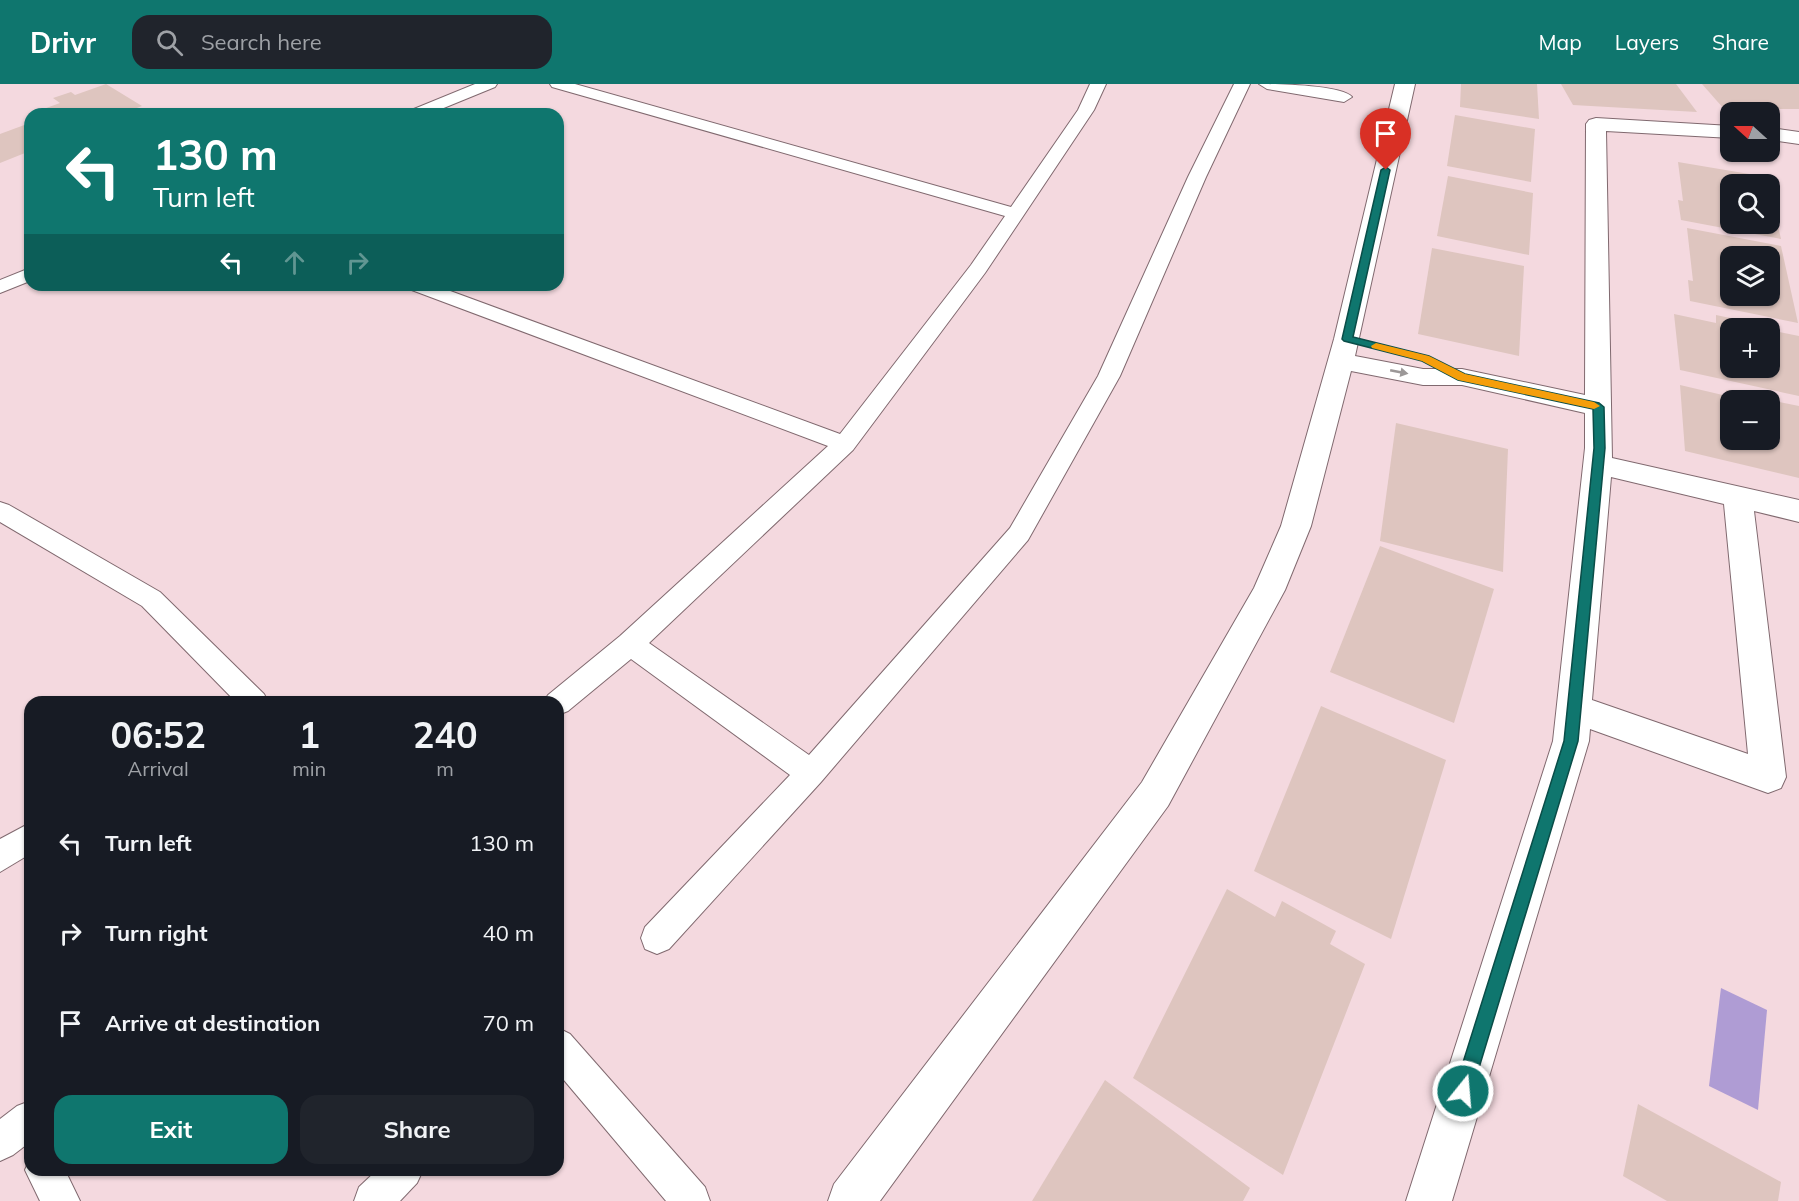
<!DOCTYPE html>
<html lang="en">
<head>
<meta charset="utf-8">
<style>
	:root { --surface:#171b24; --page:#20242c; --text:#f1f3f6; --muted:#9ea1a6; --accent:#0f766e }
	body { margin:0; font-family:Mulish,sans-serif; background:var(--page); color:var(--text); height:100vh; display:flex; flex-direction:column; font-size:22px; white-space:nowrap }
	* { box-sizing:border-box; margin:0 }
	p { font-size:20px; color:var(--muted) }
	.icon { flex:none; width:33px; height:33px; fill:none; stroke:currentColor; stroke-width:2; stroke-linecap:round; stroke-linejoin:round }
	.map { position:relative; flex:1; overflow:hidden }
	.panel { position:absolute; left:24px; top:612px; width:540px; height:480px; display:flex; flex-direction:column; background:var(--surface); border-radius:18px; box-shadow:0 2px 4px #0004 }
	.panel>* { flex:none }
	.top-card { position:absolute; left:24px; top:24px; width:540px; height:183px; border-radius:18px; box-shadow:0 2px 4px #0004; background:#0f766e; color:#fff; overflow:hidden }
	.needle { width:39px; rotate:291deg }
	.controls { position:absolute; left:1720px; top:18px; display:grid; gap:12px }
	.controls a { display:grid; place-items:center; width:60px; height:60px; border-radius:12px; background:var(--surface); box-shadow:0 2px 4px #0004; font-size:30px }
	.pin { position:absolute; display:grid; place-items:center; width:51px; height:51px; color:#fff; margin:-62px -26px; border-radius:50% 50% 50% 0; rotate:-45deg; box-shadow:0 0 6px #0007 }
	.pin .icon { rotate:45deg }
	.me { position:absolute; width:66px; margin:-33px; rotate:17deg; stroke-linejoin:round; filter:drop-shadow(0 0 4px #0008) }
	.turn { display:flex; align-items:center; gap:21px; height:126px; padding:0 30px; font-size:27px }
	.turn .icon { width:78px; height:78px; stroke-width:2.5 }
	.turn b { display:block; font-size:42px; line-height:51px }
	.lanes { display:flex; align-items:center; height:57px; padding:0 30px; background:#0003; justify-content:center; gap:30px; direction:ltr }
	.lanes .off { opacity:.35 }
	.eta { display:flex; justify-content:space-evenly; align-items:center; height:102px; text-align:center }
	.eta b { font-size:36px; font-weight:700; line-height:42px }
	.cta { display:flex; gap:12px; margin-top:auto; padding:12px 30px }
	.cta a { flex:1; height:69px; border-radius:18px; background:var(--accent); color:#fff; font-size:24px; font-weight:700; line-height:69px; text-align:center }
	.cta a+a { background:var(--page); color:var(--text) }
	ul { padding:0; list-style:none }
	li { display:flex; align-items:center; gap:18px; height:90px; padding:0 30px }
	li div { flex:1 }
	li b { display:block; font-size:22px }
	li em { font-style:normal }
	header { display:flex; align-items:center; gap:36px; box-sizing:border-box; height:84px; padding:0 30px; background:var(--accent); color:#fff }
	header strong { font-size:28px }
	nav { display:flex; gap:33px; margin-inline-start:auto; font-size:21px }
	.search { width:420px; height:54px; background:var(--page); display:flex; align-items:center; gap:15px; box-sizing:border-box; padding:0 21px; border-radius:18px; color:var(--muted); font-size:22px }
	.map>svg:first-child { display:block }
	.water { fill:#af9cd4 }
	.building { fill:#dec5bf; fill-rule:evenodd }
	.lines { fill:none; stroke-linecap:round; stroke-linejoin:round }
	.service-casing { stroke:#80696f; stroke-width:2 }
	.minor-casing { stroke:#80696f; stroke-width:2 }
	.service { fill:#fff; fill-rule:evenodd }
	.minor { fill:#fff; fill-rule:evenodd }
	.oneway { fill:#9c9898 }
	.route { fill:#0f766e; stroke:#0a4d48; stroke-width:1.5 }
	.slow { fill:#f59e0b }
</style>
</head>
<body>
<header>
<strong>Drivr</strong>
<div class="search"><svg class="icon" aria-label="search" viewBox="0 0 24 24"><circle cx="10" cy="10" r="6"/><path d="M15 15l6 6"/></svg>Search here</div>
<nav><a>Map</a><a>Layers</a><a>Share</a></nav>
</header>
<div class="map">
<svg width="1799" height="1117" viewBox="0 0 1799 1117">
	<rect width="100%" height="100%" fill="#f4d9df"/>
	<!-- water -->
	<path class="water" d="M1721 904 1767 926 1758 1026 1709 1002Z"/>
	<!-- building -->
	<g class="building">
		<path d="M106 0 142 22 121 30H42L38 27 60 19 53 14 71 8 75 11Z"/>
		<path d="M1461 0H1537L1539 35 1460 23Z"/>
		<path d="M1561 0H1676L1697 28 1573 21Z"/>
		<path d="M1702 0H1799V25H1724Z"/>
		<path d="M1455 31 1535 45 1531 98 1447 82Z"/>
		<path d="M27 40 30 42V67L0 79V50Z"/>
		<path d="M1678 78 1767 93 1769 100H1731V140H1770L1771 110 1781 155 1681 136 1678 116 1683 117Z"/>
		<path d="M1448 92 1533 109 1529 171 1437 152Z"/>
		<path d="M1687 144 1781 162 1798 239 1690 217 1688 196 1693 197ZM1731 172H1770V212H1731Z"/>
		<path d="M1432 164 1524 182 1519 272 1418 250Z"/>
		<path d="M1674 230 1716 239V231L1759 240 1760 244H1731V284H1770V246L1799 252V312L1680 286Z"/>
		<path d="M1680 301 1727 312 1726 306 1769 316H1731V356H1770V316L1799 322V394L1685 367Z"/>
		<path d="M1396 339 1508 365 1503 488 1380 457Z"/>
		<path d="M1380 462 1494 505 1454 639 1330 588Z"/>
		<path d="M1321 622 1446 676 1391 855 1254 787Z"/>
		<path d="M1227 805 1275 833 1282 817 1336 847 1330 860 1365 880 1283 1091 1133 994Z"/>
		<path d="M1105 996 1250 1104 1243 1117H1032Z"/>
		<path d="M1638 1020 1781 1098 1778 1117H1667L1623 1092Z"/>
	</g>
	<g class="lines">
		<!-- service casing -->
		<g class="service-casing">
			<g id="service">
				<path d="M475 0H497L495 3 429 30H407L409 27Z"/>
				<path d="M550 0H575L1011 123 1078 26 1090 0H1106L1094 26 985 189 853 366 649 559 809 671 1010 444 1098 292 1188 93 1234 0H1250L1206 93 1120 292 1028 456 821 698 669 865 657 870 645 865 641 854 645 843 790 691 631 575 568 627 558 631V618H544L548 611 620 552 828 362 409 205 406 201H434L840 350 971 181 1005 132 552 3Z"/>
				<path d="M1259 0C1276 0 1342 1 1352 13L1344 18 1267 5Z"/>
				<path d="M30 184V197L0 209V196Z"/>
				<path d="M0 418 9 421 160 508 264 610 268 618H236L142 522 0 438Z"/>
				<path d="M30 739V770L0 788V755Z"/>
				<path d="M558 944 570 950 705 1103 710 1117H666L558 989Z"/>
				<path d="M30 1017V1058L13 1071 0 1077V1035L17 1022Z"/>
				<path d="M30 1074V1086H65L80 1117H40L25 1086Z"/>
				<path d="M377 1086H423L417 1099 400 1117H354L359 1103Z"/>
			</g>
		</g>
		<!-- minor casing -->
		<g class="minor-casing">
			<g id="minor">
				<path d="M1395 0H1415L1355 272 1423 285H1462L1585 311 1586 40 1589 36 1596 34 1731 42V54L1606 47 1612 374 1799 416V438L1754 427 1786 693 1781 704 1768 709 1590 645 1589 657 1452 1117H1406L1553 657 1585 364V329L1462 301H1423L1351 287 1311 442 1285 506 1168 722 880 1117H828L834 1100 1142 698 1254 504 1281 442 1334 255ZM1611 393 1724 420 1748 670 1592 616Z"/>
				<path d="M1770 44 1799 48V60L1770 56Z"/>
			</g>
		</g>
		<!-- service -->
		<use href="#service" class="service"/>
		<!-- minor -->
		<use href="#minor" class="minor"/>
	</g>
	<!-- one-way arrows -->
	<defs><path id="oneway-solid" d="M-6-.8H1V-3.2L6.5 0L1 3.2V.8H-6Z" transform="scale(1.5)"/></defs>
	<use class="oneway" href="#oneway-solid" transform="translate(1399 288) rotate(11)"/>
	<!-- route -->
	<path class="route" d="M1386 83 1390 86 1353 253 1429 272 1465 290 1599 319 1604 323 1605 364 1578 657 1472 1007 1469 1014 1463 1017 1456 1014 1454 1007 1564 657 1594 364 1593 325 1458 296 1422 277 1344 257 1342 255 1381 86Z"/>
	<!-- slow -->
	<path class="slow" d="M1376 259 1429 272 1465 290 1594 318 1600 322 1594 325 1458 296 1422 277 1372 264 1371 262Z"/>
</svg>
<div class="controls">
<a><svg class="needle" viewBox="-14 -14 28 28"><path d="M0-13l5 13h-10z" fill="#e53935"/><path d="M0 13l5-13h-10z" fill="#9ea1a6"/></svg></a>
<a><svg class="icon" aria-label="search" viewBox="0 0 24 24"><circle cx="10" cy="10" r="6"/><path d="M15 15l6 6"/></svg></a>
<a><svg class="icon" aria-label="layers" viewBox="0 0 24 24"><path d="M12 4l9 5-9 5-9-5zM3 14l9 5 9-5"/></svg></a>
<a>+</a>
<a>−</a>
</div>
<div class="pin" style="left:1386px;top:86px;background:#d93025"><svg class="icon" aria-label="arrive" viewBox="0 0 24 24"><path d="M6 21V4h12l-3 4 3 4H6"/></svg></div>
<svg class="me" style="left:1463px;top:1007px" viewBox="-20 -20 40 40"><circle r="17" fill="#0f766e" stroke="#fff" stroke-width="3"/><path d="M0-11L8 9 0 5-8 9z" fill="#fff"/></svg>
<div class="top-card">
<div class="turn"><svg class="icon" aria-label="left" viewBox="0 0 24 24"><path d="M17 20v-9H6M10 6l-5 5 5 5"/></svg><div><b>130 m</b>Turn left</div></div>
<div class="lanes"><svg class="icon" aria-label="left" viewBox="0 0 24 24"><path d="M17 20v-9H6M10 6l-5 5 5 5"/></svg><svg class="icon off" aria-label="ahead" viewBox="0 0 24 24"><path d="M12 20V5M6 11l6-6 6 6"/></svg><svg class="icon off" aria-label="right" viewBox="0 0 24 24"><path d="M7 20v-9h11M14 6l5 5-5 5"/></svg></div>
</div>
<section class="panel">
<div class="eta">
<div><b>06:52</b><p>Arrival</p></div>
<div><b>1</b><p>min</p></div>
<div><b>240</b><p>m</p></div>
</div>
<ul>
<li><svg class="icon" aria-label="left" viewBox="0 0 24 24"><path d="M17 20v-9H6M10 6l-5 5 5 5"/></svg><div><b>Turn left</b></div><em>130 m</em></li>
<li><svg class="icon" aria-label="right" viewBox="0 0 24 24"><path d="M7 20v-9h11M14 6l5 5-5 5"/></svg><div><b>Turn right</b></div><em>40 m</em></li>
<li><svg class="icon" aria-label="arrive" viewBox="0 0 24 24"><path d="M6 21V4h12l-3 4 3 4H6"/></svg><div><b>Arrive at destination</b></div><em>70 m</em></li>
</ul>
<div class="cta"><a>Exit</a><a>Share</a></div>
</section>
</div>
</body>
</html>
